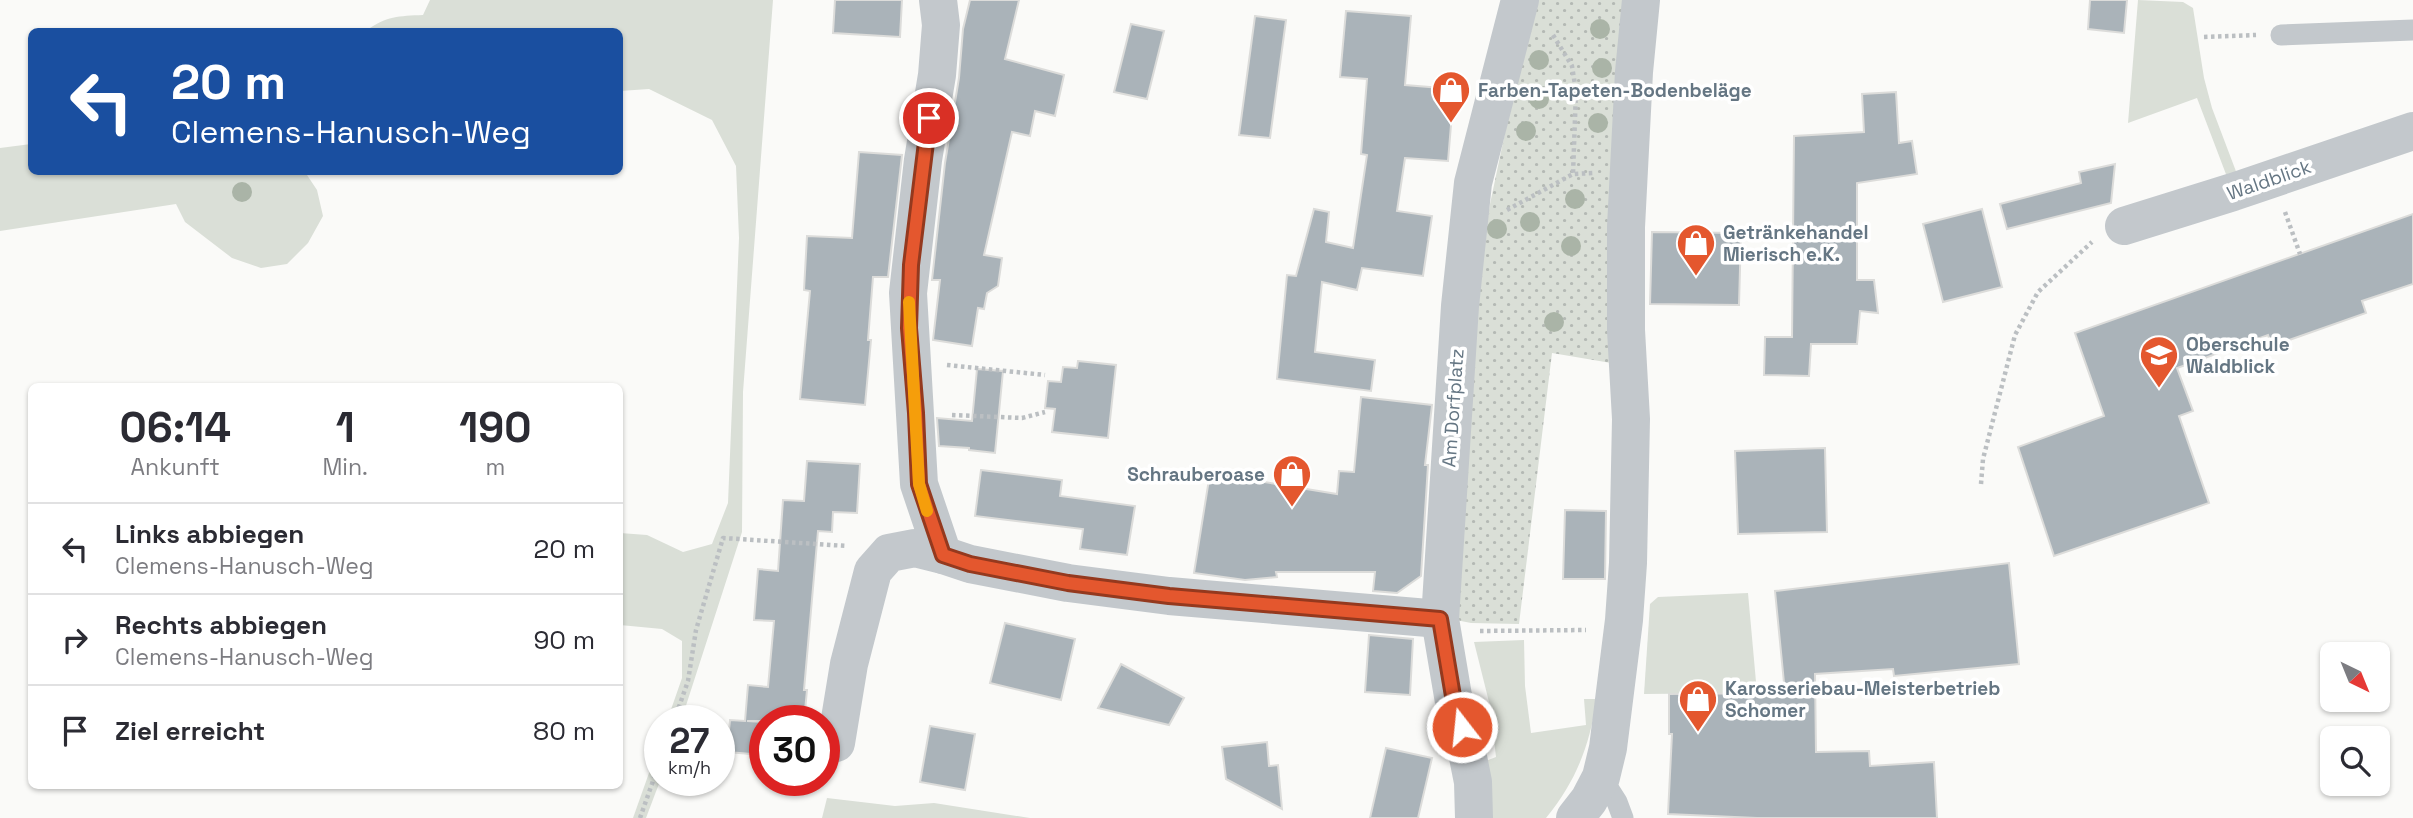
<!DOCTYPE html>
<html lang="de">
<head>
<meta charset="utf-8">
<style>
	:root { --surface:#fff; --page:#f7f7f7; --text:#2b2b33; --muted:#7c7c81; --line:#e1e1e2 }
	body { margin:0; font-family:"Space Grotesk",sans-serif; background:var(--page); color:var(--text); height:100vh; display:flex; flex-direction:column; font-size:26px; white-space:nowrap }
	* { box-sizing:border-box; margin:0 }
	p { font-size:23px; color:var(--muted) }
	.icon { flex:none; width:38px; height:38px; fill:none; stroke:currentColor; stroke-width:2; stroke-linecap:round; stroke-linejoin:round }
	.map { position:relative; flex:1; overflow:hidden }
	.sheet { position:absolute; left:28px; top:383px; width:595px; height:406px; display:flex; flex-direction:column; background:var(--surface); border-radius:10px; box-shadow:0 2px 5px #0004 }
	.sheet>* { flex:none }
	.guide { position:absolute; left:28px; top:28px; width:595px; height:147px; border-radius:10px; box-shadow:0 2px 5px #0004; background:#1a4fa0; color:#fff; overflow:hidden }
	.needle { width:46px; rotate:137deg }
	.buttons { position:absolute; left:2320px; top:642px; display:grid; gap:14px }
	.buttons a { display:grid; place-items:center; width:70px; height:70px; border-radius:10px; background:var(--surface); box-shadow:0 2px 5px #0004; font-size:35px }
	.speed { position:absolute; left:644px; top:705px; display:flex; gap:14px; font-size:35px; font-weight:700; text-align:center }
	.speed>* { display:grid; place-content:center; width:91px; height:91px; border-radius:50%; background:var(--surface); box-shadow:0 2px 5px #0004; line-height:1 }
	.speed small { font-size:18px; font-weight:400 }
	.speed .limit { border:10px solid #d22; background:#fff; color:#111 }
	.pin { position:absolute; display:grid; place-items:center; width:60px; height:60px; color:#fff; margin:-30px; border:4px solid #fff; border-radius:50%; box-shadow:0 2px 7px #0007 }
	.me { position:absolute; width:77px; margin:-38px; rotate:344deg; stroke-linejoin:round; filter:drop-shadow(0 0 5px #0008) }
	.turn { display:flex; align-items:center; gap:24px; height:147px; padding:0 28px; font-size:32px }
	.turn .icon { width:91px; height:91px; stroke-width:2.5 }
	.turn b { display:block; font-size:49px; line-height:60px }
	.eta { display:flex; justify-content:space-evenly; align-items:center; height:119px; text-align:center }
	.eta b { font-size:42px; font-weight:800; line-height:49px }
	ul { padding:0; list-style:none }
	li { display:flex; align-items:center; gap:21px; height:91px; padding:0 28px; border-top:2px solid var(--line) }
	li div { flex:1 }
	li b { display:block; font-size:26px }
	li em { font-style:normal }
	.map>svg:first-child { display:block }
	.grass { fill:#dadfd7 }
	.park { fill:url(#park-dots) }
	.building { fill:#aab3b9; stroke:#dcdcda; stroke-width:2 }
	.lines { fill:none; stroke-linecap:round; stroke-linejoin:round }
	.path { stroke:#bbbfc2; stroke-width:4.5; stroke-dasharray:3.5 3.5; stroke-linecap:butt }
	.service { stroke:#c3c8cc; stroke-width:21 }
	.minor { stroke:#c3c8cc; stroke-width:38 }
	.tree { fill:#aab4a7 }
	.route-casing { stroke:#94391e; stroke-width:18 }
	.route { stroke:#e4572e; stroke-width:12 }
	.slow { stroke:#f59e0b; stroke-width:12 }
	.labels { text-anchor:middle; dominant-baseline:central; stroke-width:7; stroke-linejoin:round; paint-order:stroke }
	.poi-label { font-size:19px; font-weight:bold; fill:#657683; stroke:#fff; text-anchor:start }
	.street-label { font-size:19px; fill:#657683; stroke:#fff }
</style>
</head>
<body>
<div class="map">
<svg width="2413" height="818" viewBox="0 0 2413 818">
	<defs>
		<pattern id="park-dots" width="8" height="8" patternUnits="userSpaceOnUse" patternTransform="scale(1.75)"><rect width="8" height="8" fill="#dadfd7"/><path d="M2 2h.1M6 6h.1" fill="none" stroke="#b4b9b4" stroke-width="1.8" stroke-linecap="round"/></pattern>
	</defs>
	<rect width="100%" height="100%" fill="#fafaf8"/>
	<!-- grass -->
	<g class="grass">
		<path d="M430 0H773L743 392 742 532 681 721H667L682 678V641L662 629 620 625V533L647 535 683 552 712 544 728 503 739 238 736 166 712 120 649 89 620 91V32L366 31C386 16 399 16 423 15Z"/>
		<path d="M2138 0 2183 2 2193 8 2204 78 2212 108 2237 174 2232 190 2197 98 2128 123Z"/>
		<path d="M31 144 32 172H305L317 190 323 216 308 243 287 264 261 268 232 258 185 222 176 204 0 231V148Z"/>
		<path d="M1748 593 1757 693 1644 694 1650 604 1658 597Z"/>
		<path d="M1524 640 1525 686 1531 733 1586 725 1584 699H1597C1589 746 1577 780 1546 818H1488L1483 762 1496 757 1490 706 1474 642Z"/>
		<path d="M660 742V781L646 818H633Z"/>
		<path d="M827 798 895 806 934 803 1030 818H822Z"/>
	</g>
	<!-- park -->
	<path class="park" d="M1533 0H1623L1611 363 1552 353 1519 624 1471 623 1456 620 1469 340 1490 204Z"/>
	<!-- building -->
	<g class="building">
		<path d="M835 0H902L900 37 833 33Z"/>
		<path d="M970 0H1019L1005 59 1064 75 1055 116 1035 111 1030 136 1012 132 984 255 1002 258 998 286 987 293 984 309 978 308 972 346 933 340 940 280H932L945 163 959 78 963 29Z"/>
		<path d="M2090 0H2127L2124 33 2088 29Z"/>
		<path d="M1346 11 1411 16 1405 85 1454 89 1448 161 1405 158 1397 211 1432 216 1423 276 1362 268 1357 290 1322 282 1315 352 1375 360 1371 391 1277 379 1287 275 1296 276 1314 209 1329 212 1326 242 1353 248 1367 155 1361 154 1367 79 1340 77Z"/>
		<path d="M1255 16 1286 20 1270 138 1239 135Z"/>
		<path d="M1131 24 1164 31 1147 99 1114 92Z"/>
		<path d="M1896 92 1899 143 1912 141 1917 174 1857 183V280H1874L1878 313 1860 311 1857 344H1811L1809 376 1764 375 1765 337H1792L1794 136 1864 132 1862 94Z"/>
		<path d="M859 152 902 155 888 277H873L868 340H871L865 405 800 399 810 291 804 290 807 236 852 238Z"/>
		<path d="M2115 164 2111 203 2007 229 2000 204 2081 183 2079 172Z"/>
		<path d="M1982 209 2002 287 1943 302 1923 224Z"/>
		<path d="M2413 214V284L2362 301 2366 313 2272 346 2268 335 2177 368 2193 411 2179 416 2209 503 2054 556 2018 447 2104 416 2075 333Z"/>
		<path d="M1652 232 1741 233 1739 305 1650 304Z"/>
		<path d="M1078 361 1116 365 1108 438 1052 432 1055 409 1045 408 1048 381 1061 382 1063 367 1077 368Z"/>
		<path d="M977 369 1003 371 995 453 969 450V448L939 446 937 418 972 421Z"/>
		<path d="M1361 397 1432 405 1425 465H1428L1421 576 1397 593 1373 591 1375 572H1276L1277 577 1245 580 1194 573 1210 473 1337 494 1339 471 1354 472Z"/>
		<path d="M1825 448 1827 532 1738 534 1735 451Z"/>
		<path d="M807 461 860 464 857 513 833 512 832 532 818 531 804 690H807L804 721H747L765 722V755L727 752 730 720 745 721 748 685 768 687 774 621 754 620 758 569 778 571 783 500 804 501Z"/>
		<path d="M981 470 1062 480 1060 496 1135 506 1127 555 1080 549 1083 529 975 516Z"/>
		<path d="M1565 510 1606 511 1605 579H1563Z"/>
		<path d="M2009 563 2019 664 1894 676 1893 669 1815 674 1816 752 1869 751 1870 766 1934 762 1937 818H1757L1668 814 1672 734H1669V694L1785 693 1775 591Z"/>
		<path d="M1005 623 1075 639 1061 700 990 683Z"/>
		<path d="M1369 635 1413 639 1410 695 1365 692Z"/>
		<path d="M1121 664 1184 698 1169 725 1098 708Z"/>
		<path d="M930 726 975 734 965 790 920 782Z"/>
		<path d="M1267 742 1269 766 1278 765 1282 809 1226 779 1222 747Z"/>
		<path d="M1386 748 1432 758 1418 818H1370Z"/>
	</g>
	<g class="lines">
		<!-- path -->
		<g class="path">
			<path d="M1553 35 1572 66 1576 91 1573 174"/>
			<path d="M2204 37 2256 35"/>
			<path d="M1507 210 1573 174 1594 173"/>
			<path d="M2285 212 2300 254"/>
			<path d="M947 365 1045 375"/>
			<path d="M952 415 1022 418 1045 412"/>
			<path d="M1981 484 1983 459 2015 335 2038 292 2092 242"/>
			<path d="M1480 631 1586 630"/>
			<path d="M674 721 688 681 696 630 723 538 847 546"/>
			<path d="M640 818 660 761"/>
		</g>
		<!-- service -->
		<g class="service">
			<path d="M2281 35 2413 30"/>
			<path d="M1601 777 1617 802 1623 818"/>
		</g>
		<!-- minor -->
		<g class="minor">
			<path d="M938 0 941 25 937 75 923 160 908 293 919 484 943 555 970 564 1068 583 1169 596 1440 619"/>
			<path d="M2124 226 2233 192 2413 131"/>
			<path d="M836 743 849 664 873 571 889 553 915 548 943 555"/>
			<path d="M1474 818 1473 782 1462 727 1454 702 1440 619 1460 306 1473 183 1520 0"/>
			<path d="M1575 818 1589 800 1601 777 1608 748 1624 620 1628 563 1631 419 1626 330V227L1634 72 1641 0"/>
		</g>
	</g>
	<!-- trees -->
	<g class="tree">
		<circle cx="1600" cy="29" r="10"/>
		<circle cx="1539" cy="60" r="10"/>
		<circle cx="1602" cy="68" r="10"/>
		<circle cx="1539" cy="99" r="10"/>
		<circle cx="1598" cy="123" r="10"/>
		<circle cx="1526" cy="131" r="10"/>
		<circle cx="242" cy="192" r="10"/>
		<circle cx="1575" cy="199" r="10"/>
		<circle cx="1530" cy="222" r="10"/>
		<circle cx="1497" cy="229" r="10"/>
		<circle cx="1571" cy="246" r="10"/>
		<circle cx="1554" cy="322" r="10"/>
	</g>
	<g class="lines">
		<!-- route casing -->
		<g class="route-casing">
			<path id="route" d="M929 118 911 265 909 328 916 413 919 484 943 555 970 564 1068 583 1169 596 1440 619 1454 702 1462 727"/>
		</g>
		<!-- route -->
		<use href="#route" class="route"/>
		<!-- slow -->
		<path class="slow" d="M909 302 919 484 927 511"/>
	</g>
	<!-- icons -->
	<defs>
		<g id="shop-pin" transform="scale(2.0125)"><path d="M0 17L-7.5 6A9.5 9.5 0 1 1 7.5 6Z" fill="#e4572e" stroke="#fff"/><path d="M-5-2.5h2.3a2.7 3.5 0 0 1 5.4 0H5L5.5 6h-11ZM-1.5-2.5h3a1.5 2.3 0 0 0-3 0Z" fill="#fff"/></g>
		<g id="school-pin" transform="scale(2.0125)"><path d="M0 17L-7.5 6A9.5 9.5 0 1 1 7.5 6Z" fill="#e4572e" stroke="#fff"/><path d="M0-5L7-2L0 1L-7-2ZM-4 1L0 2.5L4 1V4Q0 6-4 4Z" fill="#fff"/></g>
	</defs>
	<g fill-rule="evenodd">
		<use href="#shop-pin" x="1451" y="90"/>
		<use href="#shop-pin" x="1696" y="243"/>
		<use href="#school-pin" x="2159" y="355"/>
		<use href="#shop-pin" x="1292" y="474"/>
		<use href="#shop-pin" x="1698" y="699"/>
	</g>
	<g class="labels">
		<!-- poi labels -->
		<g class="poi-label">
			<text x="1478" y="90">Farben-Tapeten-Bodenbeläge</text>
			<text x="1723" y="232">Getränkehandel<tspan x="1723" dy="22">Mierisch e.K.</tspan></text>
			<text x="2186" y="344">Oberschule<tspan x="2186" dy="22">Waldblick</tspan></text>
			<text x="1265" y="474" text-anchor="end">Schrauberoase</text>
			<text x="1725" y="688">Karosseriebau-Meisterbetrieb<tspan x="1725" dy="22">Schomer</tspan></text>
		</g>
		<!-- street labels -->
		<g class="street-label">
			<text transform="translate(2269 180) rotate(-19)">Waldblick</text>
			<text transform="translate(1453 408) rotate(-86)">Am Dorfplatz</text>
		</g>
	</g>
</svg>
<div class="buttons">
<a><svg class="needle" viewBox="-14 -14 28 28"><path d="M0-13l5 13h-10z" fill="#e53935"/><path d="M0 13l5-13h-10z" fill="#7c7c81"/></svg></a>
<a><svg class="icon" aria-label="search" viewBox="0 0 24 24"><circle cx="10" cy="10" r="6"/><path d="M15 15l6 6"/></svg></a>
</div>
<div class="speed"><div>27<small>km/h</small></div><div class="limit">30</div></div>
<div class="pin" style="left:929px;top:118px;background:#d93025"><svg class="icon" aria-label="arrive" viewBox="0 0 24 24"><path d="M6 21V4h12l-3 4 3 4H6"/></svg></div>
<svg class="me" style="left:1462px;top:727px" viewBox="-20 -20 40 40"><circle r="17" fill="#e4572e" stroke="#fff" stroke-width="3"/><path d="M0-11L8 9 0 5-8 9z" fill="#fff"/></svg>
<div class="guide">
<div class="turn"><svg class="icon" aria-label="left" viewBox="0 0 24 24"><path d="M17 20v-9H6M10 6l-5 5 5 5"/></svg><div><b>20 m</b>Clemens-Hanusch-Weg</div></div>
</div>
<section class="sheet">
<div class="eta">
<div><b>06:14</b><p>Ankunft</p></div>
<div><b>1</b><p>Min.</p></div>
<div><b>190</b><p>m</p></div>
</div>
<ul>
<li><svg class="icon" aria-label="left" viewBox="0 0 24 24"><path d="M17 20v-9H6M10 6l-5 5 5 5"/></svg><div><b>Links abbiegen</b><p>Clemens-Hanusch-Weg</p></div><em>20 m</em></li>
<li><svg class="icon" aria-label="right" viewBox="0 0 24 24"><path d="M7 20v-9h11M14 6l5 5-5 5"/></svg><div><b>Rechts abbiegen</b><p>Clemens-Hanusch-Weg</p></div><em>90 m</em></li>
<li><svg class="icon" aria-label="arrive" viewBox="0 0 24 24"><path d="M6 21V4h12l-3 4 3 4H6"/></svg><div><b>Ziel erreicht</b></div><em>80 m</em></li>
</ul>
</section>
</div>
</body>
</html>
